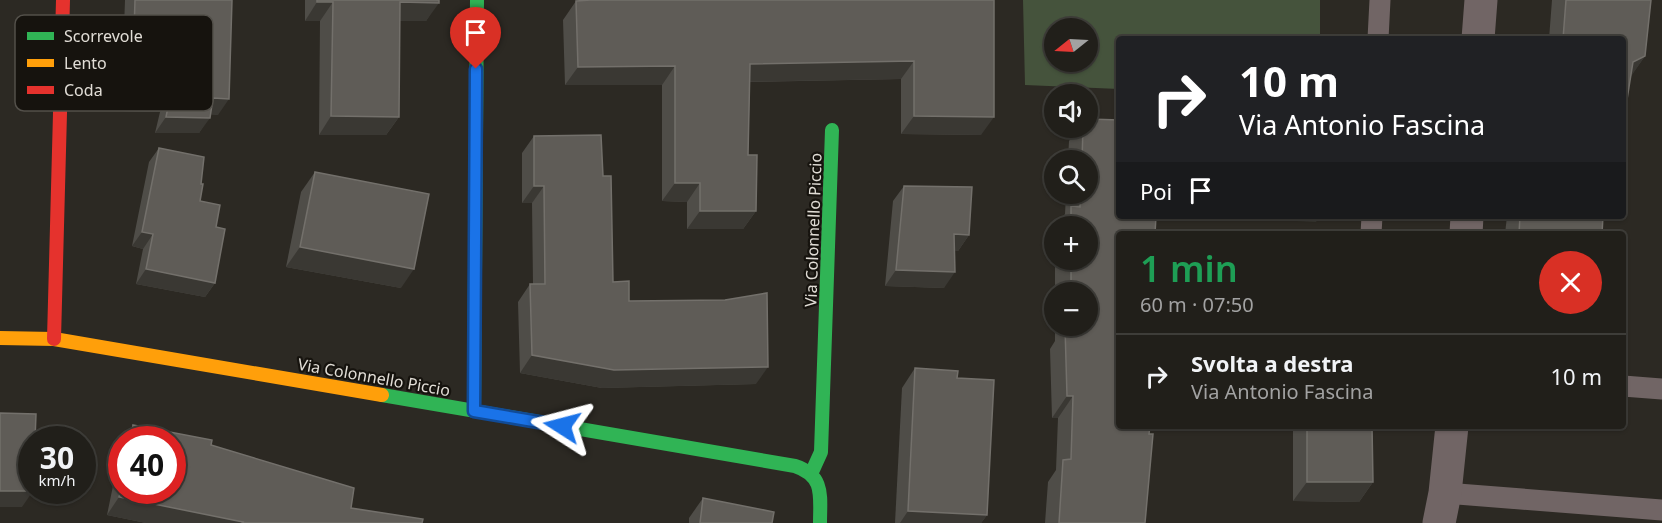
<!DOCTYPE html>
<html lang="it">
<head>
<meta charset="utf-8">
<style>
	:root { --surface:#211f1a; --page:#292723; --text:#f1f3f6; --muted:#a2a2a2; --line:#3e3d39 }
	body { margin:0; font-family:"Noto Sans",sans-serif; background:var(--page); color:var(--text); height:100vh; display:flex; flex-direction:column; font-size:22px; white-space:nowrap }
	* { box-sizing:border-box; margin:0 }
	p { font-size:20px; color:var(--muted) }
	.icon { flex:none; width:33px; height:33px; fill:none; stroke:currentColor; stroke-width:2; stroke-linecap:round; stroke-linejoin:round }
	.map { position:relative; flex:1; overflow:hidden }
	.panel { position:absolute; left:1116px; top:231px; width:510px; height:198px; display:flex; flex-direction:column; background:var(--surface); border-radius:6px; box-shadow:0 2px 4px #0004,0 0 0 2px var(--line) }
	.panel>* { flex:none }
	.guide { position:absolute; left:1116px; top:36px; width:510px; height:183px; border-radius:6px; box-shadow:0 2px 4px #0004,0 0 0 2px var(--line); background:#202124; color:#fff; overflow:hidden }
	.needle { width:39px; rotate:252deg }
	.buttons { position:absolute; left:1044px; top:18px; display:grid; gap:12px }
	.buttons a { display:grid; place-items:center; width:54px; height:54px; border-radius:50%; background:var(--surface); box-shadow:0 2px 4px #0004,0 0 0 2px var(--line); font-size:30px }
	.speed { position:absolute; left:18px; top:426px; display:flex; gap:12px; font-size:30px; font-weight:700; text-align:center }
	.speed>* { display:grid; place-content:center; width:78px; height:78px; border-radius:50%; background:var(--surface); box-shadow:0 2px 4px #0004,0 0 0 2px var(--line); line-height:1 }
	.speed small { font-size:15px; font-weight:400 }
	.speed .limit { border:9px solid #d22; background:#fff; color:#111 }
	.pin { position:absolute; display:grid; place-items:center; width:51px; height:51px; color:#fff; margin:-62px -26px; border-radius:50% 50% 50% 0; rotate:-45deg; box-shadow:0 0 6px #0007 }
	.pin .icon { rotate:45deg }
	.me { position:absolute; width:66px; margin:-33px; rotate:279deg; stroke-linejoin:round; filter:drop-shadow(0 0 4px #0008) }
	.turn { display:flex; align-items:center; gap:21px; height:126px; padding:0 24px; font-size:27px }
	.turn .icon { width:78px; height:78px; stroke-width:2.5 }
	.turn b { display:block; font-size:42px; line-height:51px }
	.then { display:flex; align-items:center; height:57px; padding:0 24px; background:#0003; gap:12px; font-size:22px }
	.round { display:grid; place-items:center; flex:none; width:63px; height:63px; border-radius:32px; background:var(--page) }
	.head { display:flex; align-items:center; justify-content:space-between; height:102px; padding:0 24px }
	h1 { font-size:36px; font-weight:600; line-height:45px; color:#1e9e55 }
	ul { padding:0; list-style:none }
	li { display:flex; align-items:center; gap:18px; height:84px; padding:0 24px; border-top:2px solid var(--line) }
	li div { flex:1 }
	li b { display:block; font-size:22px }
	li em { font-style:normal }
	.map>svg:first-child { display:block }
	.green { fill:#45533c; fill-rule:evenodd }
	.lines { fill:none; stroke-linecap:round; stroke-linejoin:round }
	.lane { stroke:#716565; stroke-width:21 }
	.street { stroke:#716565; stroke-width:33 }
	.fast { stroke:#30b455; stroke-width:14 }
	.slow { stroke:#ff9f0a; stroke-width:14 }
	.jam { stroke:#e5322d; stroke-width:14 }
	.wall { fill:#4f4d48 }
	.shaded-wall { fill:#3a3833 }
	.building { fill:#5f5c57; stroke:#73706b; stroke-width:1.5 }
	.route-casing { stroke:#114b97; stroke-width:15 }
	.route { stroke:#1a73e8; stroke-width:10 }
	.labels { text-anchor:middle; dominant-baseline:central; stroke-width:4.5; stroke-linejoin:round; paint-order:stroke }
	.street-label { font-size:16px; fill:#e1ddd6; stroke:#16130e }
	.key { fill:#16130e; stroke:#53504a; stroke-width:1.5 }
	.key-label { font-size:16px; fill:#e1ddd6 }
</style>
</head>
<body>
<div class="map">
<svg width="1662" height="523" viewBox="0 0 1662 523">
	<rect width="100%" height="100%" fill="#2c2923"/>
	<!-- green -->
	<path class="green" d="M1023 0H1320V39H1119V89L1025 85ZM1054 28H1088V62H1054Z"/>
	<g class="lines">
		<!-- lane -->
		<g class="lane">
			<path d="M1378 39 1380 0"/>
			<path d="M1371 234 1372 216"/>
			<path d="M1623 386 1662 389"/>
			<path d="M1445 493 1662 510"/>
		</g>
		<!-- street -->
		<g class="street">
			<path d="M1478 39 1481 0"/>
			<path d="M1466 234 1467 216"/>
			<path d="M1439 523 1445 493 1452 426"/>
		</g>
		<!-- fast -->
		<g class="fast">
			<path d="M382 395 795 466C825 476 820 496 820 523"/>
			<path d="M474 411 477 0"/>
			<path d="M811 474 821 452 832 130"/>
		</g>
		<!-- slow -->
		<path class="slow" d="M0 338 54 339 382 395"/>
		<!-- jam -->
		<path class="jam" d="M54 339 63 0"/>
	</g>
	<!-- wall -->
	<g class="wall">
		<path d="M125 0H232L218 115 211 114 199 133H155L160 112 121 111Z"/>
		<path d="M305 0H439L426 21H399V117L386 135H319L320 21H305Z"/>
		<path d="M994 0 981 135 901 134V79L750 82 748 155 756 211 743 229H687V202L662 201V85H565L563 20 576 1Z"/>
		<path d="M1552 0H1651L1645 56 1630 77 1625 112 1623 115V39H1549Z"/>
		<path d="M1078 128H1088L1119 234 1145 523H1045L1048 482 1056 470 1058 418H1052L1050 349 1055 341V326H1088V292H1055V260H1088V226H1056L1065 214 1066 194H1088V160H1068L1069 141Z"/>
		<path d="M534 136 603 176 613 282 629 301 756 384 602 388 520 373 518 302 530 284H533L532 203H522V153Z"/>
		<path d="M159 148 201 184 200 201 216 227 215 283 205 297 136 284 143 249 132 246 149 162Z"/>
		<path d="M315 172 401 288 286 267 301 192Z"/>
		<path d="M904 186 969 235 958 251 955 250 944 288 885 286 893 201Z"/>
		<path d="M1507 216H1603L1602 234H1505Z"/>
		<path d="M915 368 957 378 987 515 981 523H895L902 388Z"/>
		<path d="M133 425 211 445 351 508 422 523H146L107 515 122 442V490L172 440H123Z"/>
		<path d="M1293 426H1372L1373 482 1359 502 1293 501Z"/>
		<path d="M703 498 772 523H689V518Z"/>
	</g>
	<!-- shaded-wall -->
	<g class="shaded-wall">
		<path d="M317 2H333L320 21H305Z"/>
		<path d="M400 2 439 3 426 21H387Z"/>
		<path d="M1645 56 1630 78 1633 62Z"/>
		<path d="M914 61 901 79 738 82 750 64Z"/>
		<path d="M675 66 662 85H565L578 67Z"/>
		<path d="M132 96 170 97 160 112 121 111Z"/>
		<path d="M213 98 229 99 218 115 202 114Z"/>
		<path d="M331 116 399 117 386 135H319Z"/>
		<path d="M914 116 994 117 981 135 901 134Z"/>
		<path d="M166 117 210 118 199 133H155Z"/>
		<path d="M675 183H700L687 202 662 201Z"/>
		<path d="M534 186H544L532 203H522Z"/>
		<path d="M700 211H756L743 229H687Z"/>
		<path d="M1193 216H1320L1316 222Z"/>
		<path d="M142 232 153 234 143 249 132 246Z"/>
		<path d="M954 234 969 235 958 251 943 250Z"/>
		<path d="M300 247 414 269 401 288 286 267Z"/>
		<path d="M146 269 215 283 205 297 136 284Z"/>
		<path d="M896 270 955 272 944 288 885 286Z"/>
		<path d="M532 355 768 367 756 384 602 388 520 373Z"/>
		<path d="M1067 396H1073L1058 418H1052Z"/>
		<path d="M1307 482H1373L1359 502 1293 501Z"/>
		<path d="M0 491H33L22 507H0Z"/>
		<path d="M119 497 243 522 242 523H146L107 515Z"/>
		<path d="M908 511 987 515 981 523H900Z"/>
	</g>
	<!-- building -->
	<g class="building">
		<path d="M135 0H232L229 99 213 98 210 118 166 117 170 97 132 96Z"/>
		<path d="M317 0H439V3L400 2 399 117 331 116 333 2H317Z"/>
		<path d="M591 0H994V117L914 116V61L750 64 748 155H757L756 211H700V183H675V66L578 67 576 1Z"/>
		<path d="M1566 0H1651L1645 56 1633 62 1625 112 1623 111V39H1563Z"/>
		<path d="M1088 119 1119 120V216H1156L1155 234H1119V426H1150L1149 434H1153L1145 523H1059L1063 460 1071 459 1073 396H1067L1065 327 1071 328V326H1088V292H1071V260H1088V226H1071V206L1080 207V194H1088V160H1082L1083 128H1088Z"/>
		<path d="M601 135 603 176H611L613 282 629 281V301L725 300 767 293 768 367 614 370 532 355 530 284H545L544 186H534V136Z"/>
		<path d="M159 148 204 157 201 184H203L200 201 220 205 216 227 225 229 215 283 146 269 153 234 142 232Z"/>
		<path d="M315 172 429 194 414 269 300 247Z"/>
		<path d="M904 186 972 187 969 235 954 234 955 272 896 270Z"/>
		<path d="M1520 216H1603L1602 234H1519Z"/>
		<path d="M915 368 958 371 957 378 994 380 987 515 908 511Z"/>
		<path d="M0 413 36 414 35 440H32V490H33V491H0Z"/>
		<path d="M133 425 212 440 211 445 354 488 351 508 423 519 422 523H242L243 522 119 497 122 486V490H172V440H131Z"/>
		<path d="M1307 426H1372L1373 482H1307Z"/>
		<path d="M703 498 774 512 772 523H700Z"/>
	</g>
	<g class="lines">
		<!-- route casing -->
		<g class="route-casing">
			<path id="route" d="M476 69 474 411 562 426"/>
		</g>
		<!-- route -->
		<use href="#route" class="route"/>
	</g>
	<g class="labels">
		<!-- street labels -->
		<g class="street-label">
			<text transform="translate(813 230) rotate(-88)">Via Colonnello Piccio</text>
			<text transform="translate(374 377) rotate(10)">Via Colonnello Piccio</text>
		</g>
	</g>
	<!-- legend -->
	<rect x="15" y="15" width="198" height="96" rx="9" class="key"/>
	<rect x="27" y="32" width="27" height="8" fill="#30b455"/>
	<rect x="27" y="59" width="27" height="8" fill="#ff9f0a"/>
	<rect x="27" y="86" width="27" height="8" fill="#e5322d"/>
	<g class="key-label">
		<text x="64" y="42">Scorrevole</text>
		<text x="64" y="69">Lento</text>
		<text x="64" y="96">Coda</text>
	</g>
</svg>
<div class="buttons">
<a><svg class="needle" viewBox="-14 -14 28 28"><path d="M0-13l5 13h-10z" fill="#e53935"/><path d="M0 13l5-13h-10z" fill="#a2a2a2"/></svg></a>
<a><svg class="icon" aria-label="sound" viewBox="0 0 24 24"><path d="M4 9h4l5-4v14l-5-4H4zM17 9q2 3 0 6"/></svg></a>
<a><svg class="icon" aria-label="search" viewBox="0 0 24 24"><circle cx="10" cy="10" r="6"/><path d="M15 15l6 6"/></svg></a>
<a>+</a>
<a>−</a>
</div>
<div class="speed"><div>30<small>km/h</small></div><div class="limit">40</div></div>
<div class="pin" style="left:476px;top:69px;background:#d93025"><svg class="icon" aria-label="arrive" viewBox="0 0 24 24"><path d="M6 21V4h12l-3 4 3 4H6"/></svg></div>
<svg class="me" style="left:562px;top:426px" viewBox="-20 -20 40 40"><path d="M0-17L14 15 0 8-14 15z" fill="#1a73e8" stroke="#fff" stroke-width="4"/></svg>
<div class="guide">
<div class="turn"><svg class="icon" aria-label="right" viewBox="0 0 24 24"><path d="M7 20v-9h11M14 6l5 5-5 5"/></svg><div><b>10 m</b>Via Antonio Fascina</div></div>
<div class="then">Poi<svg class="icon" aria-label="arrive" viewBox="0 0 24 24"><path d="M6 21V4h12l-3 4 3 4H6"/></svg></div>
</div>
<section class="panel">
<div class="head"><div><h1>1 min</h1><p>60 m · 07:50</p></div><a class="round" style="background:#d93025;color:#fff"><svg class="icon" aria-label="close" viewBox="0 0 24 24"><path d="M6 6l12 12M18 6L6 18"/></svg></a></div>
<ul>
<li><svg class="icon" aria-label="right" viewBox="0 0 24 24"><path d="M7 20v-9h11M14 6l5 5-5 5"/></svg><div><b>Svolta a destra</b><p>Via Antonio Fascina</p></div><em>10 m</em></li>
</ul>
</section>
</div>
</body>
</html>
